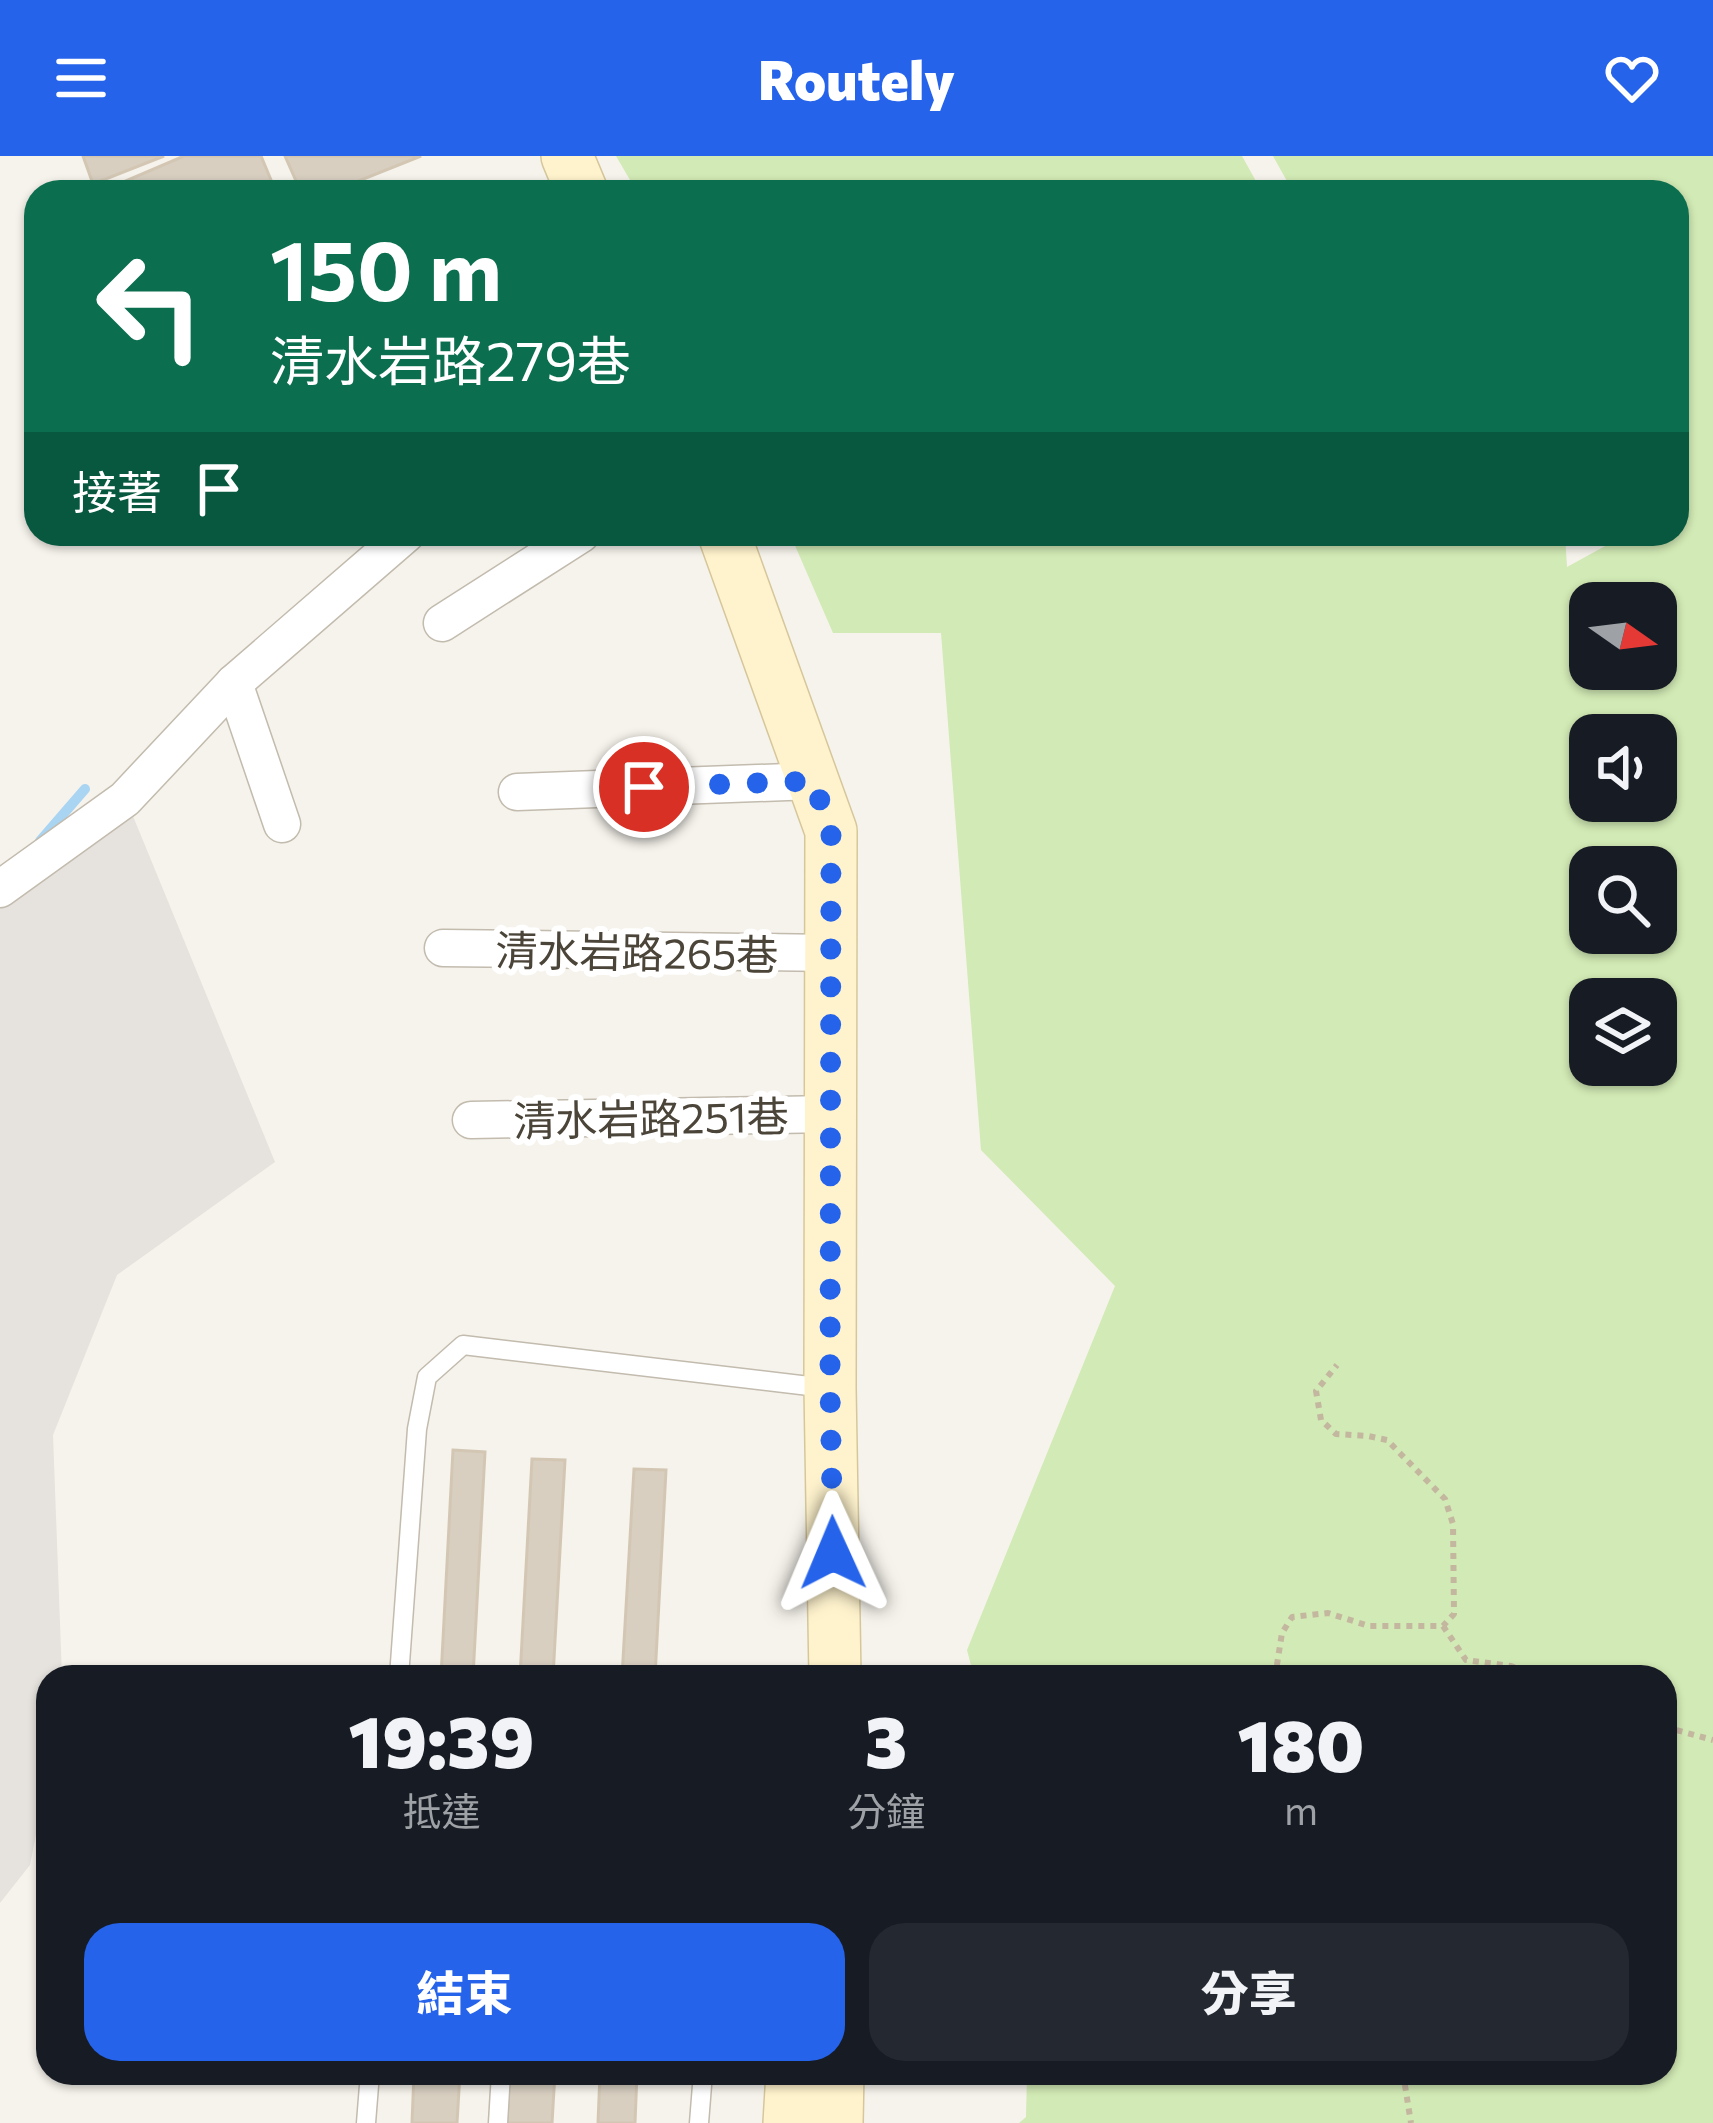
<!DOCTYPE html>
<html lang="zh-TW">
<head>
<meta charset="utf-8">
<style>
	:root { --surface:#171b24; --page:#242831; --text:#f1f3f6; --muted:#9ea1a6; --accent:#2563eb }
	body { margin:0; font-family:Commissioner,"Noto Sans TC",sans-serif; background:var(--page); color:var(--text); height:100vh; display:flex; flex-direction:column; font-size:45px; white-space:nowrap }
	* { box-sizing:border-box; margin:0 }
	p { font-size:39px; color:var(--muted) }
	.icon { flex:none; width:66px; height:66px; fill:none; stroke:currentColor; stroke-width:2; stroke-linecap:round; stroke-linejoin:round }
	.map { position:relative; flex:1; overflow:hidden }
	.drawer { position:absolute; left:36px; top:1509px; width:1641px; height:420px; display:flex; flex-direction:column; background:var(--surface); border-radius:36px; box-shadow:0 3px 9px #0004 }
	.drawer>* { flex:none }
	.hud { position:absolute; left:24px; top:24px; width:1665px; height:366px; border-radius:36px; box-shadow:0 3px 9px #0004; background:#0b6e4f; color:#fff; overflow:hidden }
	.needle { width:78px; rotate:104deg }
	.fabs { position:absolute; left:1569px; top:426px; display:grid; gap:24px }
	.fabs a { display:grid; place-items:center; width:108px; height:108px; border-radius:24px; background:var(--surface); box-shadow:0 3px 9px #0004; font-size:60px }
	.pin { position:absolute; display:grid; place-items:center; width:102px; height:102px; color:#fff; margin:-51px; border:6px solid #fff; border-radius:50%; box-shadow:0 3px 12px #0007 }
	.me { position:absolute; width:132px; margin:-66px; rotate:359deg; stroke-linejoin:round; filter:drop-shadow(0 0 9px #0008) }
	.turn { display:flex; align-items:center; gap:42px; height:252px; padding:0 48px; font-size:54px }
	.turn .icon { width:156px; height:156px; stroke-width:2.5 }
	.turn b { display:block; font-size:84px; line-height:102px }
	.then { display:flex; align-items:center; height:114px; padding:0 48px; background:#0003; gap:24px; font-size:45px }
	.eta { display:flex; justify-content:space-evenly; align-items:center; height:204px; text-align:center }
	.eta b { font-size:72px; font-weight:800; line-height:84px }
	.cta { display:flex; gap:24px; margin-top:auto; padding:24px 48px }
	.cta a { flex:1; height:138px; border-radius:36px; background:var(--accent); color:#fff; font-size:48px; font-weight:800; line-height:138px; text-align:center }
	.cta a+a { background:var(--page); color:var(--text) }
	header { display:flex; justify-content:space-between; align-items:center; height:156px; padding:0 48px; background:var(--accent); color:#fff; font-size:54px; font-weight:800 }
	.map>svg:first-child { display:block }
	.industrial { fill:#e6e2dd }
	.green { fill:#d2eab5; fill-rule:evenodd }
	.lines { fill:none; stroke-linecap:round; stroke-linejoin:round }
	.stream { stroke:#a9d4f2; stroke-width:10 }
	.building { fill:#d8cfc1; stroke:#d3c7b4; stroke-width:3 }
	.lane-casing { stroke:#c2bbae; stroke-width:21 }
	.street-casing { stroke:#c2bbae; stroke-width:39 }
	.secondary-casing { stroke:#d6c79b; stroke-width:54 }
	.path { stroke:#c4b79f; stroke-width:6; stroke-dasharray:6 6; stroke-linecap:butt }
	.lane { stroke:#fff; stroke-width:18 }
	.street { stroke:#fff; stroke-width:36 }
	.secondary { stroke:#fff3cd; stroke-width:51 }
	.route { stroke:#2563eb; stroke-width:21; stroke-dasharray:0 37.8 }
	.labels { text-anchor:middle; dominant-baseline:central; stroke-width:12; stroke-linejoin:round; paint-order:stroke }
	.street-label { font-size:42px; fill:#4b4439; stroke:#fff }
</style>
</head>
<body>
<header><svg class="icon" aria-label="menu" viewBox="0 0 24 24"><path d="M4 6h16M4 12h16M4 18h16"/></svg>Routely<svg class="icon" aria-label="heart" viewBox="0 0 24 24"><path d="M12 20l-8-8c-3-5 5-10 8-4 3-6 11-1 8 4z"/></svg></header>
<div class="map">
<svg width="1713" height="1967" viewBox="0 0 1713 1967">
	<rect width="100%" height="100%" fill="#f6f3ec"/>
	<!-- industrial -->
	<path class="industrial" d="M119 626 275 1006 117 1119 53 1279 62 1521H48V1618L30 1709 0 1747V726Z"/>
	<!-- green -->
	<g class="green">
		<path d="M616 0H1242L1262 36H637Z"/>
		<path d="M1273 0H1713V1967H1019L1026 1961 1027 1917H1665V1521H974L967 1494 1115 1130 981 994 941 477H833L790 378H1565L1567 411 1627 378H1677V36H1293ZM1590 447H1656V513H1590ZM1590 579H1656V645H1590ZM1590 711H1656V777H1590ZM1590 843H1656V909H1590Z"/>
	</g>
	<g class="lines">
		<!-- stream -->
		<path class="stream" d="M40 685 85 633"/>
	</g>
	<!-- building -->
	<g class="building">
		<path d="M83 0H164L93 28Z"/>
		<path d="M184 0H261L276 36H100Z"/>
		<path d="M285 0H421L331 36H301Z"/>
		<path d="M453 1294 485 1296 473 1521H441Z"/>
		<path d="M532 1303 565 1304 553 1521H520Z"/>
		<path d="M634 1313 666 1314 655 1521H622Z"/>
		<path d="M414 1917H460L457 1967H412Z"/>
		<path d="M509 1917H555L552 1967H507Z"/>
		<path d="M600 1917H637L635 1967H598Z"/>
	</g>
	<g class="lines">
		<!-- lane casing -->
		<g class="lane-casing">
			<g id="lane">
				<path d="M399 1521 417 1273 427 1221 463 1189 826 1232"/>
				<path d="M366 1967 370 1917"/>
				<path d="M498 1967 501 1917"/>
				<path d="M699 1967 703 1917"/>
			</g>
		</g>
		<!-- street casing -->
		<g class="street-casing">
			<g id="street">
				<path d="M442 467 581 378"/>
				<path d="M234 527 282 668"/>
				<path d="M517 636 813 625"/>
				<path d="M0 733 125 643 234 527 406 378"/>
				<path d="M443 792 831 797"/>
				<path d="M471 964 830 958"/>
			</g>
		</g>
		<!-- secondary casing -->
		<g class="secondary-casing">
			<g id="secondary">
				<path d="M567 0 582 36"/>
				<path d="M724 378 831 675 830 1232 835 1521"/>
				<path d="M789 1967 792 1917"/>
				<path d="M837 1967 838 1917"/>
			</g>
		</g>
		<!-- path -->
		<g class="path">
			<path d="M1443 1470 1466 1504 1511 1510 1537 1521"/>
			<path d="M1275 1521 1282 1477 1292 1461 1328 1457 1369 1470H1443L1454 1458 1453 1368 1445 1343 1387 1284 1368 1280 1336 1278 1321 1264 1316 1235 1337 1209"/>
			<path d="M1665 1571 1713 1584"/>
			<path d="M1403 1917 1411 1967"/>
		</g>
		<!-- lane -->
		<use href="#lane" class="lane"/>
		<!-- street -->
		<use href="#street" class="street"/>
		<!-- secondary -->
		<use href="#secondary" class="secondary"/>
	</g>
	<g class="lines">
		<!-- route -->
		<path class="route" d="M644 631 813 625 831 675 830 1232 833 1397"/>
	</g>
	<g class="labels">
		<!-- street labels -->
		<g class="street-label">
			<text transform="translate(637 795) rotate(1)">清水岩路265巷</text>
			<text transform="translate(651 961) rotate(-1)">清水岩路251巷</text>
		</g>
	</g>
</svg>
<div class="fabs">
<a><svg class="needle" viewBox="-14 -14 28 28"><path d="M0-13l5 13h-10z" fill="#e53935"/><path d="M0 13l5-13h-10z" fill="#9ea1a6"/></svg></a>
<a><svg class="icon" aria-label="sound" viewBox="0 0 24 24"><path d="M4 9h4l5-4v14l-5-4H4zM17 9q2 3 0 6"/></svg></a>
<a><svg class="icon" aria-label="search" viewBox="0 0 24 24"><circle cx="10" cy="10" r="6"/><path d="M15 15l6 6"/></svg></a>
<a><svg class="icon" aria-label="layers" viewBox="0 0 24 24"><path d="M12 4l9 5-9 5-9-5zM3 14l9 5 9-5"/></svg></a>
</div>
<div class="pin" style="left:644px;top:631px;background:#d93025"><svg class="icon" aria-label="arrive" viewBox="0 0 24 24"><path d="M6 21V4h12l-3 4 3 4H6"/></svg></div>
<svg class="me" style="left:833px;top:1397px" viewBox="-20 -20 40 40"><path d="M0-17L14 15 0 8-14 15z" fill="#2563eb" stroke="#fff" stroke-width="4"/></svg>
<div class="hud">
<div class="turn"><svg class="icon" aria-label="left" viewBox="0 0 24 24"><path d="M17 20v-9H6M10 6l-5 5 5 5"/></svg><div><b>150 m</b>清水岩路279巷</div></div>
<div class="then">接著<svg class="icon" aria-label="arrive" viewBox="0 0 24 24"><path d="M6 21V4h12l-3 4 3 4H6"/></svg></div>
</div>
<section class="drawer">
<div class="eta">
<div><b>19:39</b><p>抵達</p></div>
<div><b>3</b><p>分鐘</p></div>
<div><b>180</b><p>m</p></div>
</div>
<div class="cta"><a>結束</a><a>分享</a></div>
</section>
</div>
</body>
</html>
